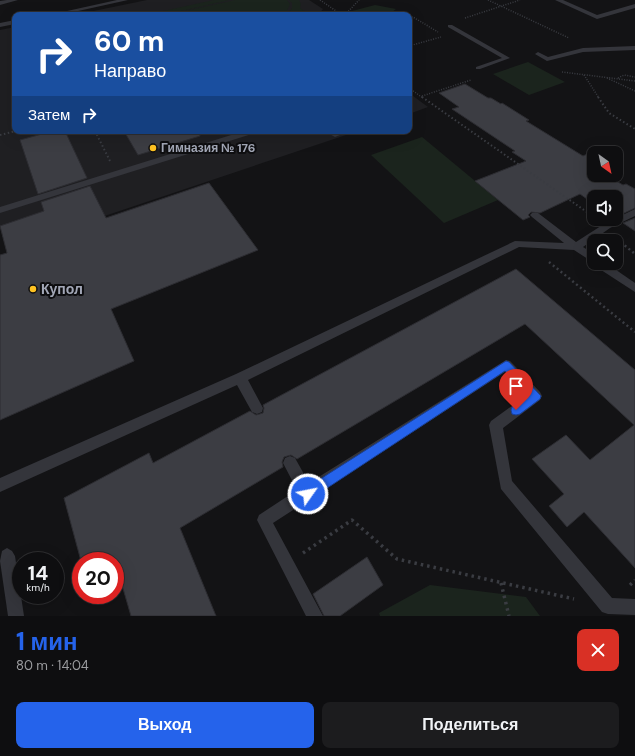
<!DOCTYPE html>
<html lang="ru">
<head>
<meta charset="utf-8">
<style>
	:root { --surface:#0e0e10; --page:#1c1c1e; --text:#f1f3f6; --muted:#9b9c9f; --line:#2e2e30; --accent:#2563eb }
	body { margin:0; font-family:"DM Sans",sans-serif; background:var(--page); color:var(--text); height:100vh; display:flex; flex-direction:column; font-size:15px; white-space:nowrap }
	* { box-sizing:border-box; margin:0 }
	p { font-size:13px; color:var(--muted) }
	.icon { flex:none; width:22px; height:22px; fill:none; stroke:currentColor; stroke-width:2; stroke-linecap:round; stroke-linejoin:round }
	.map { position:relative; height:616px; overflow:hidden }
	.panel { display:flex; flex-direction:column; background:var(--surface); flex:1 }
	.panel>* { flex:none }
	.guide { position:absolute; left:12px; top:12px; width:400px; height:122px; border-radius:8px; box-shadow:0 4px 16px #0002,0 0 0 1px var(--line); background:#1a4fa0; color:#fff; overflow:hidden }
	.needle { width:26px; rotate:147deg }
	.buttons { position:absolute; left:587px; top:146px; display:grid; gap:8px }
	.buttons a { display:grid; place-items:center; width:36px; height:36px; border-radius:8px; background:var(--surface); box-shadow:0 4px 16px #0002,0 0 0 1px var(--line); font-size:20px }
	.speed { position:absolute; left:12px; top:552px; display:flex; gap:8px; font-size:20px; font-weight:700; text-align:center }
	.speed>* { display:grid; place-content:center; width:52px; height:52px; border-radius:50%; background:var(--surface); box-shadow:0 4px 16px #0002,0 0 0 1px var(--line); line-height:1 }
	.speed small { font-size:10px; font-weight:400 }
	.speed .limit { border:6px solid #d22; background:#fff; color:#111 }
	.pin { position:absolute; display:grid; place-items:center; width:34px; height:34px; color:#fff; margin:-41px -17px; border-radius:50% 50% 50% 0; rotate:-45deg; box-shadow:0 0 4px #0007 }
	.pin .icon { rotate:45deg }
	.me { position:absolute; width:44px; margin:-22px; rotate:57deg; stroke-linejoin:round; filter:drop-shadow(0 0 3px #0008) }
	.turn { display:flex; align-items:center; gap:14px; height:84px; padding:0 16px; font-size:18px }
	.turn .icon { width:52px; height:52px; stroke-width:2.5 }
	.turn b { display:block; font-size:28px; line-height:34px }
	.then { display:flex; align-items:center; height:38px; padding:0 16px; background:#0003; gap:8px; font-size:15px }
	.round { display:grid; place-items:center; flex:none; width:42px; height:42px; border-radius:8px; background:var(--page) }
	.head { display:flex; align-items:center; justify-content:space-between; height:68px; padding:0 16px }
	h1 { font-size:24px; font-weight:800; line-height:30px; color:var(--accent) }
	.primary-button { display:flex; gap:8px; margin-top:auto; padding:8px 16px }
	.primary-button a { flex:1; height:46px; border-radius:8px; background:var(--accent); color:#fff; font-size:16px; font-weight:800; line-height:46px; text-align:center }
	.primary-button a+a { background:var(--page); color:var(--text) }
	.map>svg:first-child { display:block }
	.built { fill:#1f1f22 }
	.green { fill:#1b241d }
	.building { fill:#3c3d43; stroke:#2d2d32 }
	.lines { fill:none; stroke-linecap:round; stroke-linejoin:round }
	.path-far3 { stroke:#3a3c42; stroke-width:1.5; stroke-dasharray:1 1.5; stroke-linecap:butt }
	.path-far2 { stroke:#3a3c42; stroke-width:2; stroke-dasharray:1.5 2.5; stroke-linecap:butt }
	.path-far1 { stroke:#3a3c42; stroke-width:2.5; stroke-dasharray:2 3; stroke-linecap:butt }
	.path { stroke:#3a3c42; stroke-width:3.5; stroke-dasharray:2.5 4; stroke-linecap:butt }
	.lane { fill:#34353b; fill-rule:evenodd }
	.route { fill:#2563eb; stroke:#184099 }
	.poi-dot { fill:#ffc322; stroke:#0e0e10; stroke-width:1.5 }
	.labels { text-anchor:middle; dominant-baseline:central; stroke-width:4; stroke-linejoin:round; paint-order:stroke }
	.far-poi-label { font-size:12px; font-weight:bold; fill:#a3a8b7; stroke:#0e0e10; text-anchor:start }
	.poi-label { font-size:14px; font-weight:bold; fill:#a3a8b7; stroke:#0e0e10; text-anchor:start }
</style>
</head>
<body>
<div class="map">
<svg width="635" height="616" viewBox="0 0 635 616">
	<rect width="100%" height="100%" fill="#131315"/>
	<!-- built -->
	<g class="built">
		<path d="M147 0H309L323 9 318 15H74Z"/>
		<path d="M15 27V131H358L6 249 0 226V30Z"/>
		<path d="M409 93 428 107 409 114Z"/>
	</g>
	<!-- green -->
	<g class="green">
		<path d="M214 0H230L164 15H145Z"/>
		<path d="M235 0H287L290 4 287 11 276 15H167Z"/>
		<path d="M289 0H299L301 4 300 8 310 15H281L288 13 292 8V3Z"/>
		<path d="M375 5 396 9C383 19 364 15 348 15L352 11Z"/>
		<path d="M528 62 565 82 529 95 493 74Z"/>
		<path d="M422 137 498 200 444 223 371 155Z"/>
		<path d="M430 585 526 597 540 616H380L379 613Z"/>
	</g>
	<!-- building -->
	<g class="building">
		<path d="M465 84 488 98H491L501 104 502 103 529 120 526 121 583 156 594 151V175H606L623 185 626 184 635 189V208L616 217V197H594V204L580 194 540 213 531 212 528 215 530 217 523 220 475 181 526 161 512 152 515 151 452 109 459 107 439 93Z"/>
		<path d="M53 131H65L87 178 38 194 20 140Z"/>
		<path d="M124 131H199L200 136 138 155Z"/>
		<path d="M209 183 258 250 111 309 134 361 0 420V255L7 253 0 226 44 211 41 202 90 186 106 218Z"/>
		<path d="M635 218V231L623 223Z"/>
		<path d="M516 269 635 370V568L584 512 567 527 549 506 564 494 532 459 566 435 590 460 634 425 525 324 297 459 291 455 284 457 282 462 283 467 180 528 216 616H131L115 561H81L64 498 149 453 153 463 250 411 256 415 263 413 264 408 263 405Z"/>
		<path d="M367 557 383 585 340 616H324L313 594Z"/>
	</g>
	<g class="lines">
		<!-- path-far3 -->
		<g class="path-far3">
			<path d="M320 0 342 15"/>
			<path d="M488 0 569 38"/>
			<path d="M345 15 359 0"/>
			<path d="M409 17H413L438 32"/>
			<path d="M465 18 520 0"/>
			<path d="M409 46 441 37"/>
			<path d="M562 72 635 81"/>
			<path d="M584 75 599 98"/>
			<path d="M607 78 635 91"/>
			<path d="M618 78 624 75 635 77"/>
			<path d="M409 88 423 98"/>
			<path d="M422 96 471 80"/>
		</g>
		<!-- path-far2 -->
		<g class="path-far2">
			<path d="M422 97 594 217"/>
			<path d="M598 97 609 113 635 129"/>
			<path d="M95 131 110 161"/>
			<path d="M0 135 16 131"/>
		</g>
		<!-- path-far1 -->
		<g class="path-far1">
			<path d="M617 239 635 254"/>
			<path d="M549 262 635 332"/>
		</g>
		<!-- path -->
		<g class="path">
			<path d="M303 553 352 520 397 559 574 599"/>
			<path d="M501 583 509 616"/>
			<path d="M630 585 635 580"/>
		</g>
		<!-- lane -->
		<g class="lane">
			<path d="M7 0H18L0 5V1Z"/>
			<path d="M117 0H128L60 15H49Z"/>
			<path d="M555 0H563L597 15 635 4V8L597 19Z"/>
			<path d="M15 20V24L0 27V23Z"/>
			<path d="M448 25H452L510 58 480 69H476V67L502 58 448 27Z"/>
			<path d="M635 46V50L583 52 547 61 535 54 538 52 548 57 583 48Z"/>
			<path d="M244 131H256L255 133 0 213V207Z"/>
			<path d="M324 131H350L335 137Z"/>
			<path d="M635 209V216L610 228 583 247 594 254V263L574 250 519 247 248 380 263 408 262 412 257 414 252 412 237 385 0 492V478L236 374 515 241 564 243 532 217 530 215 532 213H538L576 242 604 224Z"/>
			<path d="M594 263H606L635 283V292L595 266Z"/>
			<path d="M506 360 510 361 540 392 542 396 540 400 503 428 512 481 612 598 635 599V615L608 614 602 612 501 489 489 425 491 421 527 395 505 372 313 497 312 499 307 501 273 523 323 616H306L257 520 259 515 297 490 283 463 285 458 290 456 295 458 309 483Z"/>
			<path d="M7 548 12 551 15 556 24 616H8L0 561 2 551Z"/>
		</g>
	</g>
	<!-- route -->
	<path class="route" d="M506 361 509 362 541 396 540 399 520 414 516 415 512 414 511 410 512 407 529 395 505 371 312 498 308 500 303 498 302 494 303 490Z"/>
	<!-- markers -->
	<g class="poi-dot">
		<circle cx="153" cy="148" r="4"/>
		<circle cx="33" cy="289" r="4"/>
	</g>
	<g class="labels">
		<!-- far-poi labels -->
		<g class="far-poi-label">
			<text x="161" y="148">Гимназия № 176</text>
		</g>
		<!-- poi labels -->
		<g class="poi-label">
			<text x="41" y="289">Купол</text>
		</g>
	</g>
</svg>
<div class="buttons">
<a><svg class="needle" viewBox="-14 -14 28 28"><path d="M0-13l5 13h-10z" fill="#e53935"/><path d="M0 13l5-13h-10z" fill="#9b9c9f"/></svg></a>
<a><svg class="icon" aria-label="sound" viewBox="0 0 24 24"><path d="M4 9h4l5-4v14l-5-4H4zM17 9q2 3 0 6"/></svg></a>
<a><svg class="icon" aria-label="search" viewBox="0 0 24 24"><circle cx="10" cy="10" r="6"/><path d="M15 15l6 6"/></svg></a>
</div>
<div class="speed"><div>14<small>km/h</small></div><div class="limit">20</div></div>
<div class="pin" style="left:516px;top:410px;background:#d93025"><svg class="icon" aria-label="arrive" viewBox="0 0 24 24"><path d="M6 21V4h12l-3 4 3 4H6"/></svg></div>
<svg class="me" style="left:308px;top:494px" viewBox="-20 -20 40 40"><circle r="17" fill="#2563eb" stroke="#fff" stroke-width="3"/><path d="M0-11L8 9 0 5-8 9z" fill="#fff"/></svg>
<div class="guide">
<div class="turn"><svg class="icon" aria-label="right" viewBox="0 0 24 24"><path d="M7 20v-9h11M14 6l5 5-5 5"/></svg><div><b>60 m</b>Направо</div></div>
<div class="then">Затем<svg class="icon" aria-label="right" viewBox="0 0 24 24"><path d="M7 20v-9h11M14 6l5 5-5 5"/></svg></div>
</div>
</div>
<section class="panel">
<div class="head"><div><h1>1 мин</h1><p>80 m · 14:04</p></div><a class="round" style="background:#d93025;color:#fff"><svg class="icon" aria-label="close" viewBox="0 0 24 24"><path d="M6 6l12 12M18 6L6 18"/></svg></a></div>
<div class="primary-button"><a>Выход</a><a>Поделиться</a></div>
</section>
</body>
</html>
